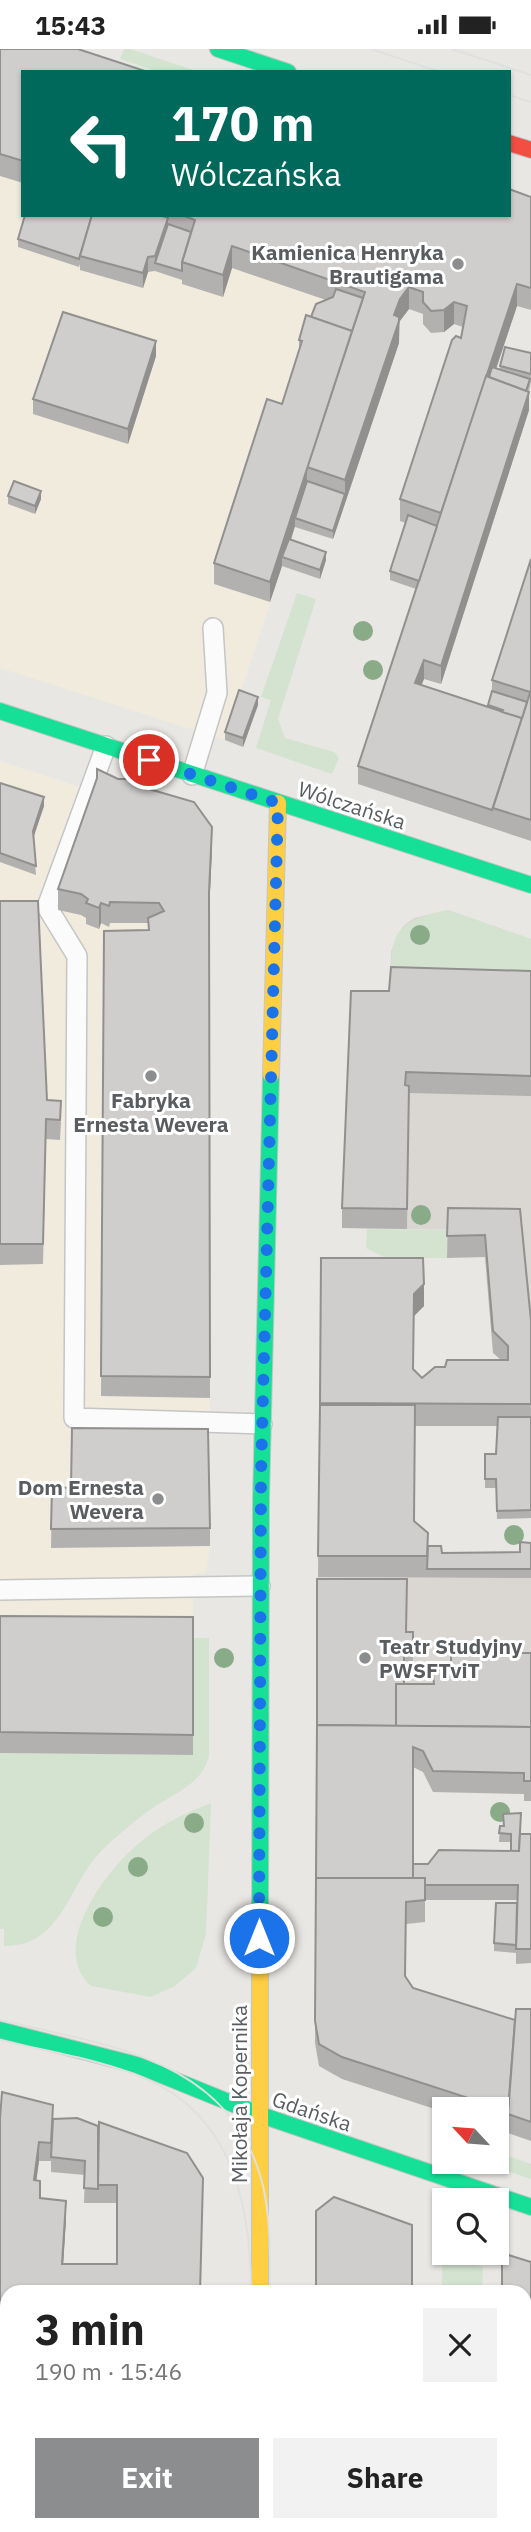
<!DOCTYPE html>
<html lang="en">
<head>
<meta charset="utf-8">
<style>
	:root { --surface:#fff; --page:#f2f2f2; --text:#222; --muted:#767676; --accent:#8b8d8e }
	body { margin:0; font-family:"IBM Plex Sans",sans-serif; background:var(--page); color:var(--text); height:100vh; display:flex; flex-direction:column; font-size:26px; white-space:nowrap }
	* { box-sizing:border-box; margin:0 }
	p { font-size:23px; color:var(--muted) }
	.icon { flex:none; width:38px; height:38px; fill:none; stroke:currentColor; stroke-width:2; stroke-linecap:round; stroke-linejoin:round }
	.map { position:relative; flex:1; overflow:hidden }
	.side { position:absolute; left:0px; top:2236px; width:532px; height:247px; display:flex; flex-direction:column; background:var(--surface); border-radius:21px 21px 0 0; box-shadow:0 2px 5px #0004 }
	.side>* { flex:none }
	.banner { position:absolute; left:21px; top:21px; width:490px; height:147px; border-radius:0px; box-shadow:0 2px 5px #0004; background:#00695c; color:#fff; overflow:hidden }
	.needle { width:46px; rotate:296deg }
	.controls { position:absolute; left:432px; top:2048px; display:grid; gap:14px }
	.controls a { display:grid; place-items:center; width:77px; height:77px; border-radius:0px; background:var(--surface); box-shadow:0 2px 5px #0004; font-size:35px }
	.pin { position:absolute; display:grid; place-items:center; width:60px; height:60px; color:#fff; margin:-30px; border:4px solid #fff; border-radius:50%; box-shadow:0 2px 7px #0007 }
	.me { position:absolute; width:77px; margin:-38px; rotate:0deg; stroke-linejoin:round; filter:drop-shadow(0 0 5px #0008) }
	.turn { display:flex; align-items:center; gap:24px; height:147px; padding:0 35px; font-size:32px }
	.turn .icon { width:91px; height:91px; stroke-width:2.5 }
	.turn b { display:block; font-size:49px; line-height:60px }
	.round { display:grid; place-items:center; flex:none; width:74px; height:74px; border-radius:0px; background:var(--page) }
	.summary { display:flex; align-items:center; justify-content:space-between; height:119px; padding:0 35px }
	h1 { font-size:42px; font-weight:700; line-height:52px }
	.button { display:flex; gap:14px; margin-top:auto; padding:14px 35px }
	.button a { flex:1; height:80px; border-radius:0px; background:var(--accent); color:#fff; font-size:28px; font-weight:700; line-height:80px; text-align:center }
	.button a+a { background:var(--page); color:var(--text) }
	.status { display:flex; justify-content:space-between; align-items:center; height:49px; padding:0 35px; background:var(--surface); direction:ltr }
	.status svg { height:19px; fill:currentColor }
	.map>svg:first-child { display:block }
	.commercial { fill:#f1ebdd }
	.education { fill:#dad7d3 }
	.green { fill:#d3e3d0 }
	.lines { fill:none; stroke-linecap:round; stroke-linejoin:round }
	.lane-casing { stroke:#c5c5c5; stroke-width:22 }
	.fast-casing { stroke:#c5c5c5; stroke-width:18 }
	.slow-casing { stroke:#c5c5c5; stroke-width:18 }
	.jam-casing { stroke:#c5c5c5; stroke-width:18 }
	.lane { stroke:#fcfbfb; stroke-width:19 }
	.fast { stroke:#16e098; stroke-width:16 }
	.slow { stroke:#ffcf43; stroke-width:16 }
	.jam { stroke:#f24e42; stroke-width:16 }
	.tram { stroke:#e0e0e0; stroke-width:2 }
	.tree { fill:#8aab88 }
	.wall { fill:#b2b1af; fill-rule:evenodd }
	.shaded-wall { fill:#91908f }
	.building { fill:#cfcecc; stroke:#91908f; stroke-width:2 }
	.route { stroke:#1a73e8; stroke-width:12; stroke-dasharray:0 21.6 }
	.poi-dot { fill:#8b8d8e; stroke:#fff; stroke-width:2.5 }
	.labels { text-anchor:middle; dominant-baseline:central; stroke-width:6; stroke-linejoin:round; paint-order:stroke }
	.poi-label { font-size:21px; font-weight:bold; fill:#595d60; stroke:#fff; text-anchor:end }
	.street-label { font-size:21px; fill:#595d60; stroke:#fff }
</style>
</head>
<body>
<div class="status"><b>15:43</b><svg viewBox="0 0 49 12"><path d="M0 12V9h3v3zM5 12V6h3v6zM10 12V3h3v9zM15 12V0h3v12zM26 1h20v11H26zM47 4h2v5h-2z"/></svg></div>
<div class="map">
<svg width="531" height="2483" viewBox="0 0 531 2483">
	<rect width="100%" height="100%" fill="#e8e7e3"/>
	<!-- commercial -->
	<g class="commercial">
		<path d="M11 0 23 23V166H399L225 691 0 619V18Z"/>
		<path d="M0 712 193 775 210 806V1497L206 1524 193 1525V1706L0 1704Z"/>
	</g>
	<!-- education -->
	<g class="education">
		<path d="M448 861 531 890V1295L520 1182 342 1179 389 962 391 902 403 877 414 869Z"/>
		<path d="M318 1528 531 1529V1698L317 1697Z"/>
	</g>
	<!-- green -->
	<g class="green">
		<path d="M124 0H130L199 23H159L120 10Z"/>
		<path d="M297 544 316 550 278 670 285 689 334 703 339 709 332 725 256 699 271 651 261 648Z"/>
		<path d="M448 861 531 890V943L391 938C391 883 392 874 448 861Z"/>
		<path d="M367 1180 448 1181 447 1209H386L366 1199Z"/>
		<path d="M193 1589H209V1707C201 1739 166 1747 143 1766 128 1777 115 1789 102 1801 68 1835 63 1898 4 1897V1880H0V1704L193 1706Z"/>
		<path d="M211 1754 206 1885 196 1919 175 1937 151 1948 91 1937C47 1896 109 1817 144 1790 164 1774 187 1763 211 1754Z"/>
		<path d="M497 2103 531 2115V2130L478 2112H497Z"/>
		<path d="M442 2205 483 2218 482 2243H442Z"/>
		<path d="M0 2468 7 2469V2476H197V2483H0Z"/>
	</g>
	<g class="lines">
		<!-- lane casing -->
		<g class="lane-casing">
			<g id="lane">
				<path d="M106 697 47 858 77 907 74 1369 262 1375"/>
				<path d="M192 726 217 644 213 579"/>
				<path d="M0 1541 260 1537"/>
			</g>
		</g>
		<!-- fast casing -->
		<g class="fast-casing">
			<g id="fast">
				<path d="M218 0 288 23"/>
				<path d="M0 662 531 836"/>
				<path d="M260 1906 261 1451 271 1026"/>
				<path d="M0 1981 137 2016 258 2065 531 2158"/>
				<path d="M258 2476V2483"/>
			</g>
		</g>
		<!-- slow casing -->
		<g class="slow-casing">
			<g id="slow">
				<path d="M271 1026 278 754"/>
				<path d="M260 2244V1906"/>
			</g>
		</g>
		<!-- jam casing -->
		<g class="jam-casing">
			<path id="jam" d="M509 94 531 101"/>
		</g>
		<!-- lane -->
		<use href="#lane" class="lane"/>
		<!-- fast -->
		<use href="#fast" class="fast"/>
		<!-- slow -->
		<use href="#slow" class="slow"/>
		<!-- jam -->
		<use href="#jam" class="jam"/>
		<!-- tram -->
		<g class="tram">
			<path d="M371 0 440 23"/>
			<path d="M452 0 531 26"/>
			<path d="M509 46 531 53"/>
			<path d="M0 1971C108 1997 232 2008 263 2137 271 2171 270 2208 270 2244"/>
			<path d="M0 1991C48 2003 99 2010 144 2029 233 2066 251 2157 251 2244"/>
			<path d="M250 2483V2476"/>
			<path d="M269 2483V2476"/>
		</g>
	</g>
	<!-- trees -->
	<g class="tree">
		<circle cx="363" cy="582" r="10"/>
		<circle cx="373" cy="621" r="10"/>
		<circle cx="420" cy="886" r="10"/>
		<circle cx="421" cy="1166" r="10"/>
		<circle cx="514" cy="1486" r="10"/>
		<circle cx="224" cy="1609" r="10"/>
		<circle cx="500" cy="1763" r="10"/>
		<circle cx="194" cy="1774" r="10"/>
		<circle cx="138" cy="1818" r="10"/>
		<circle cx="103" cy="1868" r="10"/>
	</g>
	<!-- wall -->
	<g class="wall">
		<path d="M0 0 23 23V134L0 127Z"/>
		<path d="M531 148V261L517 257 496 319 500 320V317L531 304V332L529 342V361L441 635 424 630 421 636 488 658 492 642V631L531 510V792L358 735V717L416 540 390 531V522L406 474 400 472V450L461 289 463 278 454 275 444 283 431 284 423 275V265L409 260 400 272 399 294 333 490 295 478V477L291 491 326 511 320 530 282 517 270 553 214 535V514L282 355 299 301V291L311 268 326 251 232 219 223 248 182 235V231L155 222 148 223 143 239 80 221V215L79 218 18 198V190L25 166H509Z"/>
		<path d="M156 307 128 395 33 365V350Z"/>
		<path d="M8 447 41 450 35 465 8 455Z"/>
		<path d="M258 656 243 698 225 691V683Z"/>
		<path d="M0 734 44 757 33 788 36 826 0 813Z"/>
		<path d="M212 798 209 864 210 1349 101 1347 104 882 148 881V874H110L109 878 101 874 99 880 86 875V869L81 866 58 861V840Z"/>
		<path d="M0 852 47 1051 61 1073 60 1091 46 1090 43 1215 0 1216Z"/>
		<path d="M531 922V1047L409 1044 407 1180 342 1179V1159L389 942Z"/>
		<path d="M448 1159 520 1160 531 1272V1469L497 1470 496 1439H485V1405H496L497 1377H415V1472L428 1497 442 1504 520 1503 531 1494V1529L318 1528 321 1209 424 1257 414 1267 413 1320 422 1329 501 1311 493 1304 485 1208 447 1209Z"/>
		<path d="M52 1438 210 1479V1497L51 1499Z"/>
		<path d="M317 1530 406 1583H413V1621H404V1635H433V1626L451 1618 531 1604V1752H524V1745L433 1743 423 1723 413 1718V1815H428L511 1802V1793H499L500 1777 521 1785H531V1914L516 1915V1904L494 1902V1894L517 1854V1851H425V1873L406 1875 405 1928 413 1939 515 1971 531 1960V2092L497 2080V2060H444V2063L342 2030 319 2017 315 1994Z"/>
		<path d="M0 1567 193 1568V1706L0 1704Z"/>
		<path d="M0 2069 53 2070 77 2069 200 2244H7V2300H0ZM39 2112H51V2123L85 2126 84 2154H117V2215H63L66 2170 40 2149 36 2131Z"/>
		<path d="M531 2213V2332L525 2330V2244Z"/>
	</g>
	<!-- shaded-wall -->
	<g class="shaded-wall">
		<path d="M168 169V184L155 214V222V207Z"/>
		<path d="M232 197V219L223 248V226Z"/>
		<path d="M148 208V223L143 239V224Z"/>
		<path d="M517 235V257L441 486V464Z"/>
		<path d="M409 238V260L399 273V294L333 490V482L345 445V431L394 266 400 250Z"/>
		<path d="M454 253V275L444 283V261Z"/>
		<path d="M156 292V307L128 395V380Z"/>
		<path d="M529 343V361L441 635V617Z"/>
		<path d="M307 421V440L295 469V477L285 509 282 508V517L270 553V533Z"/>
		<path d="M41 442V450L35 465V457Z"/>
		<path d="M326 503V511L320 530V521Z"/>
		<path d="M424 611V630L415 653V634Z"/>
		<path d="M258 648V656L243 698V689Z"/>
		<path d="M44 748V757L33 790V782Z"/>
		<path d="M212 778V798L209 864V844Z"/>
		<path d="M101 854V874L99 880V859Z"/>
		<path d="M424 1235V1257L414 1267V1245Z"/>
		<path d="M39 2093V2112L34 2150V2131Z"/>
		<path d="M66 2152V2170L62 2234V2215Z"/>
	</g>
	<!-- building -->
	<g class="building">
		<path d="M0 0H78L148 23H23V112L0 105Z"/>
		<path d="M509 140 531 148V239L517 235 441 464 400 450 452 291 456 287 461 289 467 257 454 253 444 261 431 262 423 253V243L409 238 400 250 394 266 399 268V272L345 431 307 418 365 243 232 197 223 226 182 213 195 171 182 166H509Z"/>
		<path d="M25 166H92L79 210 18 190Z"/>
		<path d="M92 166H160L168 169 155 207 148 208 143 224 80 207Z"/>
		<path d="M168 175 191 183 182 213V222L155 214Z"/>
		<path d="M336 240 363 249 352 282 311 268 316 255 333 248Z"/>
		<path d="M63 263 156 292 128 380 33 350Z"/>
		<path d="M306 266 352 282 270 533 214 514 267 350 282 355 302 292 299 291Z"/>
		<path d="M505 298 531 304V325L500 317Z"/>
		<path d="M492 318 530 330 526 342 489 328Z"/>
		<path d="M486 327 529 343 441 617 424 611 415 634 522 669 492 761 358 717Z"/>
		<path d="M14 432 41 442 35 457 8 447Z"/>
		<path d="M307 432 345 445 333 482 295 469Z"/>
		<path d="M408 466 437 477 419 532 390 522Z"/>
		<path d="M289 490 326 503 320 521 282 508Z"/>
		<path d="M531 510V641L530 643 492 631Z"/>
		<path d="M239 641 258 648 243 689 225 683Z"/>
		<path d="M531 641V771L493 759Z"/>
		<path d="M492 642 527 653 522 669 502 663 503 661 488 656Z"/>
		<path d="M97 720 118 730H127L149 740 194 753 212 778 209 844 210 1328 101 1327 104 882 149 881 148 869 164 862 159 854 110 853 109 857 101 854 99 859 86 854 88 850 81 845 58 840 97 729Z"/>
		<path d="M0 734 44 748 33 782 36 817 0 804Z"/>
		<path d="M0 852H38L47 1051 61 1052 60 1071 46 1070 43 1195H0Z"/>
		<path d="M391 918 531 922V1027L406 1023 405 1036 409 1037 407 1160 342 1159 351 942H389Z"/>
		<path d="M448 1159 520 1160 531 1272V1355L320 1354 321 1209H423L424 1235 414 1245 413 1320 422 1329 435 1318H445L447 1311H508V1297L493 1282 485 1186 447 1187Z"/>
		<path d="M320 1356H415L414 1472 428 1484 427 1507H318Z"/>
		<path d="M498 1368H531V1461L497 1462 496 1430H485V1405H496Z"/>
		<path d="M72 1379 208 1380 210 1479 51 1480 52 1438 71 1439Z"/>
		<path d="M520 1493 531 1494V1520H427L428 1497H441L442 1504 520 1503Z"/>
		<path d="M317 1530H407L406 1583H413V1607L404 1606V1635H396V1677L317 1676Z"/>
		<path d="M0 1567 193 1568V1686L0 1683Z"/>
		<path d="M451 1604H531V1678L396 1677V1635H434L433 1626 443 1618H451Z"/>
		<path d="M317 1676 531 1678V1732H524V1724L433 1722 423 1702 413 1698V1829H316Z"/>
		<path d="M521 1764 519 1802H511V1785L499 1784 500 1777H504L503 1765Z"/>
		<path d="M520 1785H531V1900H516L518 1836H425V1829H413V1815H428L439 1801 519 1802Z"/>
		<path d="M316 1829H425V1851L406 1853 405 1927 413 1939 515 1971 508 2062 342 2008 319 1995 315 1972Z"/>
		<path d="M496 1854H517L516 1896 494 1894Z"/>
		<path d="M516 1960H531V2073L508 2065Z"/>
		<path d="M2 2043 53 2056 51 2094 39 2093 34 2131 40 2132V2149L66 2152 62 2215H117V2136H98L99 2073 187 2104 203 2129 200 2244H7V2281H0V2069Z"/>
		<path d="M77 2069 98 2077V2140L84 2139 85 2112 51 2108 53 2070Z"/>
		<path d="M334 2148 412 2176V2244H316V2162Z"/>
		<path d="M502 2204 531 2213V2311L525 2309V2244H502Z"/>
		<path d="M525 2428H531V2483H316V2476H525Z"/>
	</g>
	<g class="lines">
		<!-- route -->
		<path class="route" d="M149 711 278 754 261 1425 259 1889"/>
	</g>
	<!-- markers -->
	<g class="poi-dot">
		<circle cx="458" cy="215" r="7"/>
		<circle cx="151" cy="1027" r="7"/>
		<circle cx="158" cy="1450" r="7"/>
		<circle cx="365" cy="1609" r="7"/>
	</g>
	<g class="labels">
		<!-- poi labels -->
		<g class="poi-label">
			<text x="444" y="203">Kamienica Henryka<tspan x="444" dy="24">Brautigama</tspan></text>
			<text x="151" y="1051" text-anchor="middle">Fabryka<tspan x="151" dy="24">Ernesta Wevera</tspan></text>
			<text x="144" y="1438">Dom Ernesta<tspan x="144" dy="24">Wevera</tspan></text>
			<text x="379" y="1597" text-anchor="start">Teatr Studyjny<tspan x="379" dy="24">PWSFTviT</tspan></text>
		</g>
		<!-- street labels -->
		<g class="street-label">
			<text transform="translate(352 756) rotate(18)">Wólczańska</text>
			<text transform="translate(239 2045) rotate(-90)">Mikołaja Kopernika</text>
			<text transform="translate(312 2062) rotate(19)">Gdańska</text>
		</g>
	</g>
</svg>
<div class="controls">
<a><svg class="needle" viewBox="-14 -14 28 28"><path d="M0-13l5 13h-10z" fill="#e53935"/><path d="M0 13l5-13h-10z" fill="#767676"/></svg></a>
<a><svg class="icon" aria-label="search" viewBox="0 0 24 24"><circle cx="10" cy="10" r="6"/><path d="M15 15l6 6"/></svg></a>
</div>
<div class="pin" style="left:149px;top:711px;background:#d93025"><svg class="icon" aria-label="arrive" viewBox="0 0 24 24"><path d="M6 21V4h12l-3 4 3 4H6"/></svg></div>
<svg class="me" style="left:259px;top:1889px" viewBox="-20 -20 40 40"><circle r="17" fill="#1a73e8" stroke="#fff" stroke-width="3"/><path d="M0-11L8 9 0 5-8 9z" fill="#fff"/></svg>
<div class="banner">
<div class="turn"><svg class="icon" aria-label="left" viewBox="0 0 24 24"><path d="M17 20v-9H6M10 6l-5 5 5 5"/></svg><div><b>170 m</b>Wólczańska</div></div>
</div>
<section class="side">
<div class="summary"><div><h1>3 min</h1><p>190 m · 15:46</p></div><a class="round"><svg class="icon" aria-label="close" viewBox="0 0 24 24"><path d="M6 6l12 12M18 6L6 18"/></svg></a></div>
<div class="button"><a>Exit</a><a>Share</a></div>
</section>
</div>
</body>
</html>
